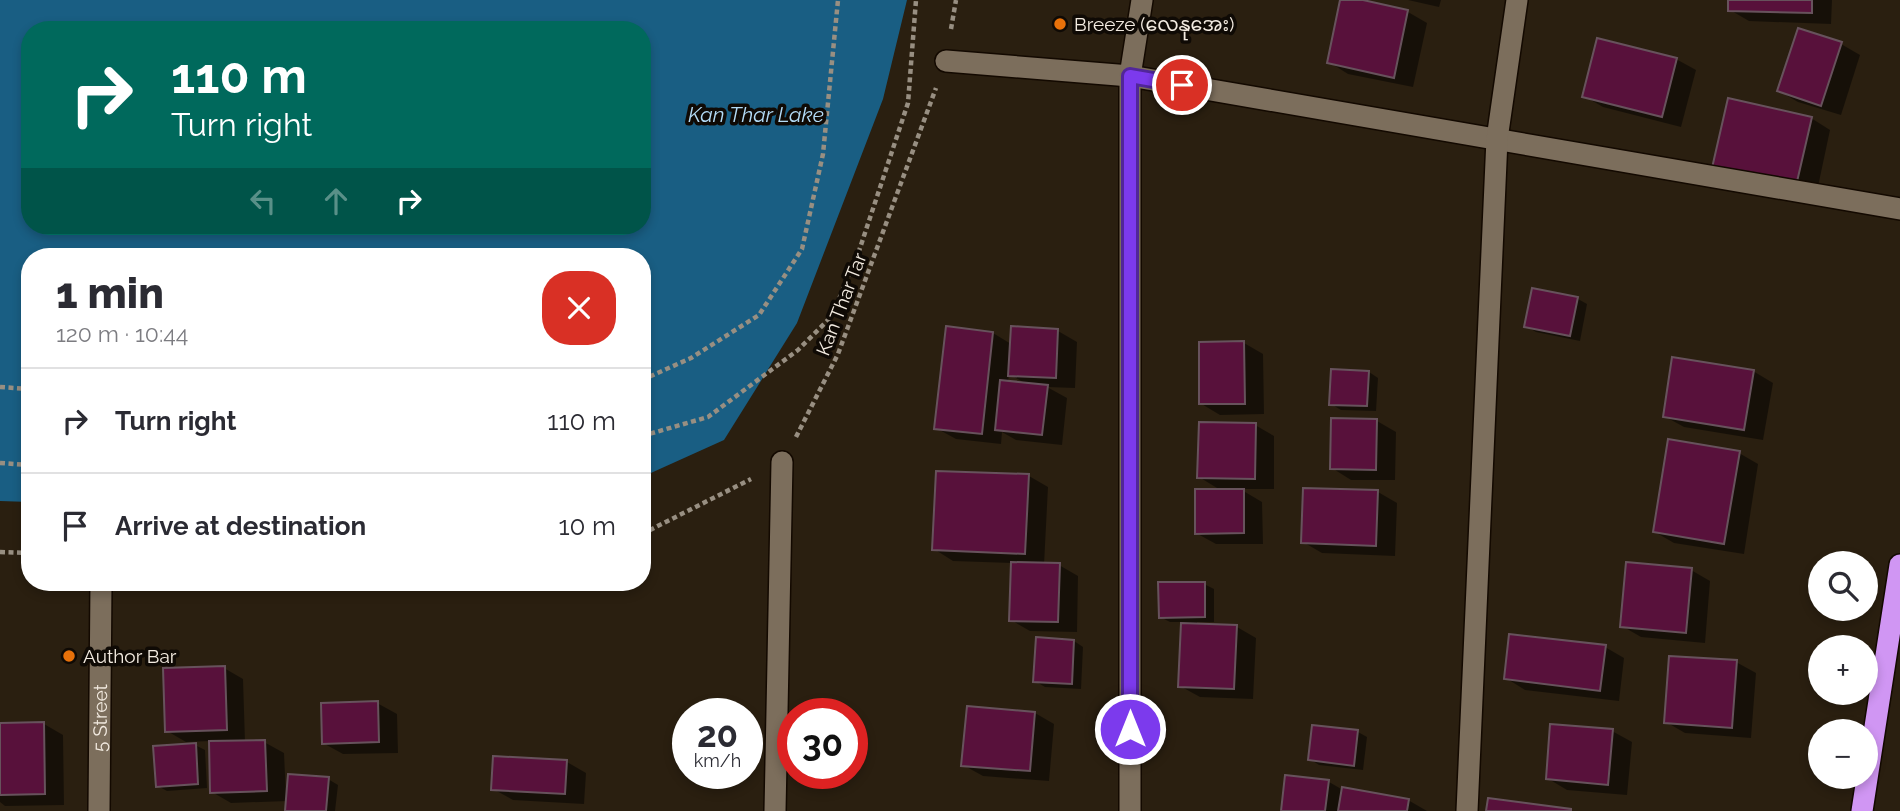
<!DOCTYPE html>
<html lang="en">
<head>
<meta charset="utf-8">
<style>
	:root { --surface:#fff; --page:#f2f2f3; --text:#2b2b33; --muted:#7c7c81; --line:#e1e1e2 }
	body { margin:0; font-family:Raleway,"Noto Sans Myanmar",sans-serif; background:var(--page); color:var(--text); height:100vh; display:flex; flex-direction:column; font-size:26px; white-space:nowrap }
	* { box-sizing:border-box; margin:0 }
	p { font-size:23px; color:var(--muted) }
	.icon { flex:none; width:38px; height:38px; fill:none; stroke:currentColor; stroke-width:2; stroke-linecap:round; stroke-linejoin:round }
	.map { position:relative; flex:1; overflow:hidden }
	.panel { position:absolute; left:21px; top:248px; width:630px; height:343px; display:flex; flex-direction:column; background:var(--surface); border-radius:28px; box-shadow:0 4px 10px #0003 }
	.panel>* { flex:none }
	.top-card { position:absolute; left:21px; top:21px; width:630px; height:214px; border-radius:28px; box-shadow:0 4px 10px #0003; background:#00695c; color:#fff; overflow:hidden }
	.tools { position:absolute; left:1808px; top:551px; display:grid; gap:14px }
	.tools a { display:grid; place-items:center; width:70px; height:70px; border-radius:50%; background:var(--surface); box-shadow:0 4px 10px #0003; font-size:35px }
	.speed { position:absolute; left:672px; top:698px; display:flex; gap:14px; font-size:35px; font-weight:700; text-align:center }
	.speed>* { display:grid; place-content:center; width:91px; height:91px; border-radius:50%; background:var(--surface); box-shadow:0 4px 10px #0003; line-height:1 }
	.speed small { font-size:18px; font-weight:400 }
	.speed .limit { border:10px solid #d22; background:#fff; color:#111 }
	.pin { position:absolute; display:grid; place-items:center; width:60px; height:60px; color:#fff; margin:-30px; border:4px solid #fff; border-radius:50%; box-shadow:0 2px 7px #0007 }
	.me { position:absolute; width:77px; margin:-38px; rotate:0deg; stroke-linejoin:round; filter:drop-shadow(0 0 5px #0008) }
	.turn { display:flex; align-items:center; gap:24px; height:147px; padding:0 35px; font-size:32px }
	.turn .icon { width:91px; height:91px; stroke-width:2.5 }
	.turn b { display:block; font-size:49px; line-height:60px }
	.lanes { display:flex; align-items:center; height:66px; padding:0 35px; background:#0003; justify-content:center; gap:35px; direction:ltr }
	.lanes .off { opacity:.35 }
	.round { display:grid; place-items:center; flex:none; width:74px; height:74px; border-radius:28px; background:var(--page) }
	.headline { display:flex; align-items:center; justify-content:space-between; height:119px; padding:0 35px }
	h1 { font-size:42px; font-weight:800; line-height:52px }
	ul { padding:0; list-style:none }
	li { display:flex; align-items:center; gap:21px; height:105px; padding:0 35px; border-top:2px solid var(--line) }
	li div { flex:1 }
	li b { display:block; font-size:26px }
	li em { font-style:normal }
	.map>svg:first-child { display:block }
	.water { fill:#195e83; fill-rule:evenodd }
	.shadow { fill:#0007; fill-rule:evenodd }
	.building { fill:#58113b; stroke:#67525c; stroke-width:2 }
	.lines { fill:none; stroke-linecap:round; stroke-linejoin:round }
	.minor-casing { stroke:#130900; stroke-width:24 }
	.highway-casing { stroke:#130900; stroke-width:24 }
	.path { stroke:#988f82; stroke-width:4.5; stroke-dasharray:5 3.5; stroke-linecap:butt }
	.minor { stroke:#7c6e5c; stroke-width:21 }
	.highway { stroke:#d096f3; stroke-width:21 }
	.route-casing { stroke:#51269a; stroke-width:18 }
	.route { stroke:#7c3aed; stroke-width:12 }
	.food-dot { fill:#e8710a; stroke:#0f0a05; stroke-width:2.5 }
	.labels { text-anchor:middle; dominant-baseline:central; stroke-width:7; stroke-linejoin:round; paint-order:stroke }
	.poi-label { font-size:19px; fill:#f3ebe1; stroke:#0f0a05; text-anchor:start }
	.street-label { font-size:19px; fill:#f3ebe1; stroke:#0f0a05 }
	.water-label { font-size:21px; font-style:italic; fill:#b3dbf6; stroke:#0f0a05 }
</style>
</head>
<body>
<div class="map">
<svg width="1900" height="811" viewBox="0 0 1900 811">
	<rect width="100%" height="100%" fill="#2a1f10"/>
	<!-- water -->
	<path class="water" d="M0 0H907L883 99 797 323 724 440 642 477V257H30V502L0 501ZM30 30H642V226H30Z"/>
	<!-- shadow -->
	<g class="shadow">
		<path d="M1342 0H1355L1408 12 1427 23 1413 87 1348 74 1329 62Z"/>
		<path d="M1408 0H1441L1439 7Z"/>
		<path d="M1730 0H1832L1831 24 1749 21 1730 10Z"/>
		<path d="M1841 44 1860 55 1841 115 1798 102 1779 91Z"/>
		<path d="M1676 59 1696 70 1681 127 1603 107 1584 96Z"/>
		<path d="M1811 118 1830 130 1816 196 1733 178Z"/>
		<path d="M1534 290 1578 299 1587 304 1580 341 1536 332 1526 326Z"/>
		<path d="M1058 331 1077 342 1075 388 1047 387 1067 398 1062 445 1016 440 1002 432 1001 444 956 439 936 428 993 333 1011 344ZM1009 374 1028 385 1008 383Z"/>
		<path d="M1244 343 1263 354 1264 414 1220 415 1200 403Z"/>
		<path d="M1753 371 1773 383 1763 440 1684 427 1664 416Z"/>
		<path d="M1369 372 1378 378 1376 411 1341 410 1331 404Z"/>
		<path d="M1377 421 1396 432 1395 480H1351L1332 468Z"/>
		<path d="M1255 425 1274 436V489H1240L1262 502 1263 544H1216L1196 533 1222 491 1199 477Z"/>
		<path d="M1739 453 1758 464 1744 554 1674 543 1655 532Z"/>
		<path d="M1029 476 1048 487 1044 565H1059L1078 576 1077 632 1030 631 1011 620 1012 563 953 561 934 549Z"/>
		<path d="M1378 492 1397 503 1395 556 1322 553 1303 542Z"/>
		<path d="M1691 570 1710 581 1705 643 1641 637 1622 626Z"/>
		<path d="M1204 584 1214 589V622H1197V625L1237 627 1256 638 1253 699 1200 697 1180 686 1183 622H1170L1160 617Z"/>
		<path d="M1074 641 1083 647 1081 689 1045 687 1035 681Z"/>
		<path d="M1605 647 1624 658 1619 701 1525 690 1506 678Z"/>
		<path d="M1736 662 1756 673 1751 738 1685 733 1666 722Z"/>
		<path d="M224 668 243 679 245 742H264L284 753 286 797 328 779 338 785 335 811H287L288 801 231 803 212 792 210 741 186 742 167 731Z"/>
		<path d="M377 703 397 714 398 753 343 754 323 743Z"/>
		<path d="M1035 713 1054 724 1049 781 983 776 963 765Z"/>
		<path d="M44 724 63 735 64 805 5 806 0 802V725Z"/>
		<path d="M1612 731 1632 742 1627 795 1567 790 1547 778Z"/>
		<path d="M1358 732 1367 737 1363 770 1319 765 1310 759Z"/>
		<path d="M195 745 205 750 207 788 167 791 158 786Z"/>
		<path d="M495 758 567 762 586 773 584 804 513 800 493 789Z"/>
		<path d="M1329 782 1343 790 1408 800 1427 811H1283Z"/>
	</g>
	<!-- building -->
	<g class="building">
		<path d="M1340 0H1363L1408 10 1394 78 1327 63Z"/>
		<path d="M1728 0H1812V13L1728 11Z"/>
		<path d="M1798 28 1842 42 1821 106 1777 91Z"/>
		<path d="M1597 38 1677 58 1662 117 1582 97Z"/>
		<path d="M1728 98 1812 117 1796 186 1712 168Z"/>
		<path d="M1532 288 1578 297 1570 336 1524 327Z"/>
		<path d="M946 326 993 332 982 434 934 429Z"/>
		<path d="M1011 326 1058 329 1056 378 1008 376Z"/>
		<path d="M1244 341 1245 404H1199V342Z"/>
		<path d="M1672 357 1754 370 1744 430 1663 417Z"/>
		<path d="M1331 369 1369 371 1367 406 1329 405Z"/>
		<path d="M1000 380 1048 385 1042 435 995 430Z"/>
		<path d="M1331 418 1377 419 1376 470 1330 469Z"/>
		<path d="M1199 422 1256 423 1255 479 1197 478Z"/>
		<path d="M1668 439 1740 451 1724 544 1653 532Z"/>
		<path d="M936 471 1029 474 1025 554 932 550Z"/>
		<path d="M1303 488 1378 490 1376 546 1301 543Z"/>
		<path d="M1195 489H1244V533L1195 534Z"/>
		<path d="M1011 562 1060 563 1058 622 1009 621Z"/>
		<path d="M1626 562 1692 568 1686 633 1620 627Z"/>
		<path d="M1158 582H1205V617L1159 618Z"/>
		<path d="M1181 623 1237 625 1234 689 1178 687Z"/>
		<path d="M1509 634 1606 645 1600 691 1504 679Z"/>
		<path d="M1036 637 1074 640 1072 684 1033 682Z"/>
		<path d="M1669 656 1737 660 1732 728 1664 723Z"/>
		<path d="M225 666 227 730 165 732 163 668Z"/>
		<path d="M378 701 379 742 322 744 321 703Z"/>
		<path d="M967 706 1035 712 1030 771 961 766Z"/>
		<path d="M44 722 45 794 0 795V723Z"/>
		<path d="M1550 724 1613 729 1608 785 1546 779Z"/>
		<path d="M1312 725 1358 730 1354 766 1308 760Z"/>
		<path d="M265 740 267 791 210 793 209 741Z"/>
		<path d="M196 743 198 784 156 787 153 746Z"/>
		<path d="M493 756 567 760 565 794 491 790Z"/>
		<path d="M288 774 329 777 326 811H285Z"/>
		<path d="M1285 775 1329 780 1325 811H1281Z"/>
		<path d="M1342 787 1409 799 1407 811H1338Z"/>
		<path d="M1488 798 1571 809V811H1486Z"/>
	</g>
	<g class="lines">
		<!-- minor casing -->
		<g class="minor-casing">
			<g id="minor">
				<path d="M946 61 1130 76 1900 209"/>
				<path id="s1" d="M99 811 101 583"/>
				<path d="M775 811 782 462"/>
				<path d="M1130 811V76L1142 0"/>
				<path d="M1467 811 1497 139 1517 0"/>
			</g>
		</g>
		<!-- highway casing -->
		<g class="highway-casing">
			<path id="highway" d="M1862 811 1900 565"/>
		</g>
		<!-- path -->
		<g class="path">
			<path d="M951 29 956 0"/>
			<path d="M642 380 691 358 759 315 802 249 823 154 838 0"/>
			<path d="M0 387 30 389"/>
			<path d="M642 436 708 417 798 350 832 316 859 251 908 103 916 0"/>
			<path d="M796 437 838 354 936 88"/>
			<path d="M0 463 30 465"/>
			<path d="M642 534 751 479"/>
			<path d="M0 552 30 553"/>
			<path d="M542 583H546"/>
		</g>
		<!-- minor -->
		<use href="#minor" class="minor"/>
		<!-- highway -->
		<use href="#highway" class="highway"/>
	</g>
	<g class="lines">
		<!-- route casing -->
		<g class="route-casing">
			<path id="route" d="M1130 729V76L1182 85"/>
		</g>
		<!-- route -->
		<use href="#route" class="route"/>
	</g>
	<!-- markers -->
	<g class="food-dot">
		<circle cx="1060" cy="24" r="7"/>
		<circle cx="69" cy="656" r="7"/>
	</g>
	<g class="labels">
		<!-- poi labels -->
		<g class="poi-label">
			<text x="1074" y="24">Breeze (လေနုအေး)</text>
			<text x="83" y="656">Author Bar</text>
		</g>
		<!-- street labels -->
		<g class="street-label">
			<text transform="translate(841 304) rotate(-69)">Kan Thar Tar</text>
			<text stroke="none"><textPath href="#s1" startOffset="93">5 Street</textPath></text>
		</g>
		<!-- water labels -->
		<g class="water-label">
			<text x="756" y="114">Kan Thar Lake</text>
		</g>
	</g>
</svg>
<div class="tools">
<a><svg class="icon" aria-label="search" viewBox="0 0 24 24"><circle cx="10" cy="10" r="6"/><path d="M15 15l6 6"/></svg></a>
<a>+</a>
<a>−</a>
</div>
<div class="speed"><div>20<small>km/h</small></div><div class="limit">30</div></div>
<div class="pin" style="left:1182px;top:85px;background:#d93025"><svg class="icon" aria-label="arrive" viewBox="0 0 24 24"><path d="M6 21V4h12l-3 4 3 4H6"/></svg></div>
<svg class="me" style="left:1130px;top:729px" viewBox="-20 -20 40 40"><circle r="17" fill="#7c3aed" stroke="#fff" stroke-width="3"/><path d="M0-11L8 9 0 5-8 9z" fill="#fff"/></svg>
<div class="top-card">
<div class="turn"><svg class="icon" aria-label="right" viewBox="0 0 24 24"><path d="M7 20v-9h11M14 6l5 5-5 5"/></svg><div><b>110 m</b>Turn right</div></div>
<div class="lanes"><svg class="icon off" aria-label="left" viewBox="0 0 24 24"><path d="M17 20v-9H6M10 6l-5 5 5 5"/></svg><svg class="icon off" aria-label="ahead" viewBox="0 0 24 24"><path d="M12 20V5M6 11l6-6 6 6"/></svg><svg class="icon" aria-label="right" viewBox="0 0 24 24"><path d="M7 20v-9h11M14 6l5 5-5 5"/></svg></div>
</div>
<section class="panel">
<div class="headline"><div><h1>1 min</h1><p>120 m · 10:44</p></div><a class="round" style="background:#d93025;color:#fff"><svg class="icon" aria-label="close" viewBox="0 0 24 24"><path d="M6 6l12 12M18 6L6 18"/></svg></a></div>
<ul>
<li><svg class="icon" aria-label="right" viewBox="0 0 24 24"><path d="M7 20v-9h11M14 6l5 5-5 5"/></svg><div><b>Turn right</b></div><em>110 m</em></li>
<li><svg class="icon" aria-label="arrive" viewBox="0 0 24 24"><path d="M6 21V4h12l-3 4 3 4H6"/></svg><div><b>Arrive at destination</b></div><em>10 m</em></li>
</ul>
</section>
</div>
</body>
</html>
